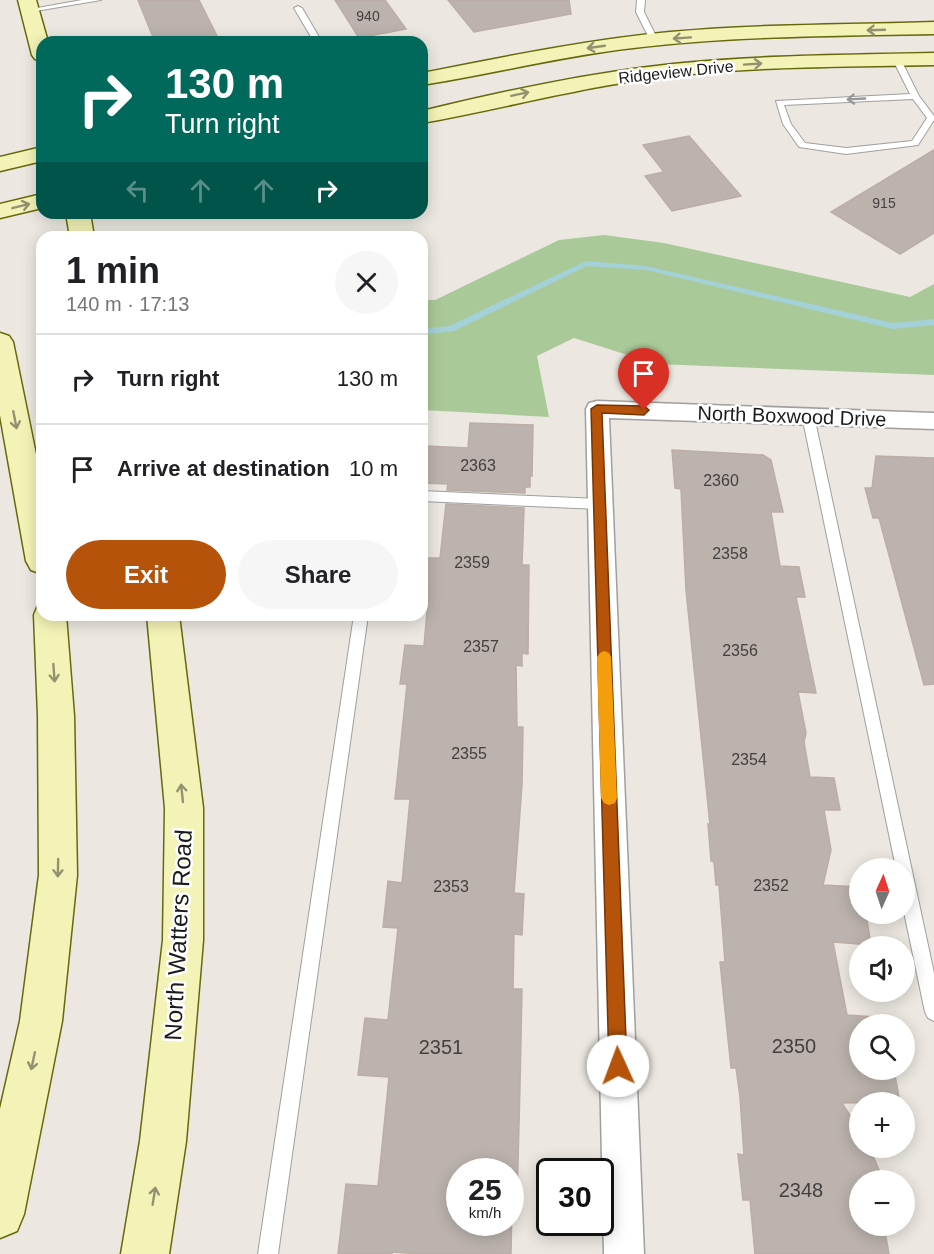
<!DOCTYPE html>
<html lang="en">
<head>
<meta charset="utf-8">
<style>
	:root { --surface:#fff; --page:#f6f6f6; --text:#202124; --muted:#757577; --line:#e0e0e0; --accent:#b45309 }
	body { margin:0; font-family:Helvetica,sans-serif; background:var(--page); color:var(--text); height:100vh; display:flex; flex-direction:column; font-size:22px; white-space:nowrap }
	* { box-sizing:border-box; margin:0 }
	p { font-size:20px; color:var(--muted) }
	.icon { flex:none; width:33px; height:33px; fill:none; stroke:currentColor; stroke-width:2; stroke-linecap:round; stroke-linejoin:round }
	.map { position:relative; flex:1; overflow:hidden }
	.sheet { position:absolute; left:36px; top:231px; width:392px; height:390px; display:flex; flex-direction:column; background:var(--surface); border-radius:18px; box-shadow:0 3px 15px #0003 }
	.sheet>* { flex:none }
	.hud { position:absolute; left:36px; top:36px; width:392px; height:183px; border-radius:18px; box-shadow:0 3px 15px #0003; background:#00695c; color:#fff; overflow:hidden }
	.needle { width:39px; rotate:3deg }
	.controls { position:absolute; left:849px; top:858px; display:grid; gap:12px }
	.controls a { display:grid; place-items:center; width:66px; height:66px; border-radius:50%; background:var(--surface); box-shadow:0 3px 15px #0003; font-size:30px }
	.speed { position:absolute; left:446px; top:1158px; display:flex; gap:12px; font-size:30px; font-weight:700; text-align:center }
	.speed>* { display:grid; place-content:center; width:78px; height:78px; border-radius:50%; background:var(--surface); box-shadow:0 3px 15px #0003; line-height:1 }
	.speed small { font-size:15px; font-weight:400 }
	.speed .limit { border:3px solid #111; border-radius:9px; background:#fff; color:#111 }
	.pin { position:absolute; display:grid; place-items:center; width:51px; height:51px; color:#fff; margin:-62px -26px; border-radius:50% 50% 50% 0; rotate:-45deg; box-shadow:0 0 6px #0007 }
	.pin .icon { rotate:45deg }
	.me { position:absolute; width:66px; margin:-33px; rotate:358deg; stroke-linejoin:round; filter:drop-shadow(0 0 4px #0008) }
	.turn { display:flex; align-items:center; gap:21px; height:126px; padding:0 30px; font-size:27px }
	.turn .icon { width:78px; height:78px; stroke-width:2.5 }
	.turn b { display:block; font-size:42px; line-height:51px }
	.lanes { display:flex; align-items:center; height:57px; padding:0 30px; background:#0003; justify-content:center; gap:30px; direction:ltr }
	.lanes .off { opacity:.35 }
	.round { display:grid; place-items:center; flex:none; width:63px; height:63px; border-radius:32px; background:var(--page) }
	.head { display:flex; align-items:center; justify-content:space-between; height:102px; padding:0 30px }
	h1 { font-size:36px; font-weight:700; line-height:45px }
	.primary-button { display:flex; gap:12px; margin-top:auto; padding:12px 30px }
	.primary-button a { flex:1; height:69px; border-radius:36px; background:var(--accent); color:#fff; font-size:24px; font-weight:700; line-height:69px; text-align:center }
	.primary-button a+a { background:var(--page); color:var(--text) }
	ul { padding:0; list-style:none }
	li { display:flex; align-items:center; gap:18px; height:90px; padding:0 30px; border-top:2px solid var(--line) }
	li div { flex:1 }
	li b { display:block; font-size:22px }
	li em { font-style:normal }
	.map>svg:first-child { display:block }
	.forest { fill:#aac998 }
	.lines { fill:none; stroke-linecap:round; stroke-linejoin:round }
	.stream { fill:#a4d0d7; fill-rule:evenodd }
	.building { fill:#bcb3ae; stroke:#bcada5; stroke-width:1.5; fill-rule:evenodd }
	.service-casing { stroke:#9f9f9f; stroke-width:2 }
	.minor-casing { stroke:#9f9f9f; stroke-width:3 }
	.secondary-casing { stroke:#66690b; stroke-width:3 }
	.service { fill:#fff; fill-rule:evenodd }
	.minor { fill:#fff; fill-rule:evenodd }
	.secondary { fill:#f4f3b7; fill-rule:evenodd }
	.oneway { stroke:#929271 }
	.oneway2 { stroke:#989898 }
	.route { fill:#b45309; stroke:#753606; stroke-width:1.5 }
	.slow { fill:#f59e0b }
	.labels { text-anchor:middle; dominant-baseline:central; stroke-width:5; stroke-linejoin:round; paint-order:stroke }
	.far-number-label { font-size:14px; fill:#434140 }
	.far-street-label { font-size:16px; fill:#1b1b1b; stroke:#fff }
	.number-label { font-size:16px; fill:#434140 }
	.street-label { font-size:20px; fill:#1b1b1b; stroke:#fff }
	.near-number-label { font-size:20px; fill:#434140 }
	.near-street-label { font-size:24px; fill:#1b1b1b; stroke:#fff }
</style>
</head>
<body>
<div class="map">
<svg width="934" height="1254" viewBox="0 0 934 1254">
	<rect width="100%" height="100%" fill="#ece8e1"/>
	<!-- forest -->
	<path class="forest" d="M604 235 664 243 910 297 934 284V375L656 364 574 338 537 356 549 417 422 410V300H435L559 240Z"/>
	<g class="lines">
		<!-- stream -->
		<path class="stream" d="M586 261 646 266 893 323 934 319V325L893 329 646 270 587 266 454 331 422 335V329L449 326Z"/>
	</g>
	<!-- building -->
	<g class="building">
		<path d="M138 0H199L220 42H155Z"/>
		<path d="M335 0H385L406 29 359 38Z"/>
		<path d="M448 0H569L571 14 474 32Z"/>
		<path d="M689 136 741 196 672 211 645 176 664 172 643 145Z"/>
		<path d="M934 150V233L900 254 831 212Z"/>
		<path d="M470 423 533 425 532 476H530V487H525V493L447 490 448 484 422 483 426 446 468 448Z"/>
		<path d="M672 450 763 455 771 460 783 512H771L780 566 799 567 805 597H796L816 693 798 692 806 733 804 742 810 777 834 778 840 810H824L831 850 823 885 860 887V914H866L871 945 833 942 847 1015 875 1017 876 1024H860V1070H894L900 1102 842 1103 860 1131V1148H870L883 1180H860V1226H884L889 1254H755L750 1200H743L738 1154 744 1155 740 1097 736 1068H731L720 962H725L719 885H716L714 862 711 861 708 824 710 825 686 590 681 489 675 488Z"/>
		<path d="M876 456 934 458V684L924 685 879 518H873L865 488H872Z"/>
		<path d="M446 504 524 508 522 565H529L528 654 522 653V666L516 665 517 727H523L522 785 514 893 524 894 522 935 514 934 513 989H522L520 1085 517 1202H512L511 1254H420L392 1252V1254H338L346 1184 378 1186 389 1077 358 1075 365 1018 388 1020 398 928 383 927 388 881 402 883 410 799H395L407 684H400L405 645 424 646 429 587H422V558H440ZM459 1172H510V1222H459Z"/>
	</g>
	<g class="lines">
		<!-- service casing -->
		<g class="service-casing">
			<g id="service">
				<path d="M82 0H101L30 12 26 10Z"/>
				<path d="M637 0H645L644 12 658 40 657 42H651L636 12Z"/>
				<path d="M298 6 302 8 322 42H314L294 8Z"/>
				<path d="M116 37H122L123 39 120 42H112Z"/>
				<path d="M894 58 901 60 919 96 934 116V120L918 145 846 154 799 147 783 124 776 101 910 94 893 60ZM913 99 927 118 912 141 846 148 805 143 791 124 784 105Z"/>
				<path d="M808 412 814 416 934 973V1021L928 1018 925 1012 904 912V868H896L802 416Z"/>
				<path d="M422 491 599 499 605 504 599 509 422 501Z"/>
				<path d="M354 615H368L278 1254H258Z"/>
			</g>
		</g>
		<!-- minor casing -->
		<g class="minor-casing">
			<path id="minor" d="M597 401 934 413V429L609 418 644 1254H604L586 409 589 403Z"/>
		</g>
		<!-- secondary casing -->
		<g class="secondary-casing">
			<g id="secondary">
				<path d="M18 0H36L48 42H42V61L35 59 32 55Z"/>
				<path d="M934 22V34C834 36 733 36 633 48 562 56 492 74 422 85V73C504 57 586 40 670 32 757 24 846 25 934 22Z"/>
				<path d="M934 53V65C847 67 760 66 673 76 588 85 506 108 422 123V111C505 91 588 73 673 64 760 55 847 55 934 53Z"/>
				<path d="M42 147V161L0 171V157Z"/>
				<path d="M42 194V208L0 218V204Z"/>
				<path d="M66 213H90L94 237H70Z"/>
				<path d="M0 333 9 336 13 342 42 484V574L31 570 26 561 0 415Z"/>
				<path d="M42 604V615H66L74 716 77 875 62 1021 24 1214 17 1231 0 1238V1109L20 1021 39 875 38 716 34 615 38 605Z"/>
				<path d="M147 615H179L203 808V940L186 1141 169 1254H121L140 1141 163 940 165 808Z"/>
			</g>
		</g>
		<!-- service -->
		<use href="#service" class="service"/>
		<!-- minor -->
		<use href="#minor" class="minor"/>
		<!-- secondary -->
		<use href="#secondary" class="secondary"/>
	</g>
	<!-- one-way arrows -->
	<defs><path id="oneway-shaft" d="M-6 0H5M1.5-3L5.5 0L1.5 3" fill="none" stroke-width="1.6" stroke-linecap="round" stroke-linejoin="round" transform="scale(1.5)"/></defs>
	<g class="oneway">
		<use href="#oneway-shaft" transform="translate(876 30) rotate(178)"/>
		<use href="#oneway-shaft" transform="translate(682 38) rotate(176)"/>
		<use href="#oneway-shaft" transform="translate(596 47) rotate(172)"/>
		<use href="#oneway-shaft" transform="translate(753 64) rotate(-4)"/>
		<use href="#oneway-shaft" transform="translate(520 94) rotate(-12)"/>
		<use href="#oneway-shaft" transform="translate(21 206) rotate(-14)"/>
		<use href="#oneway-shaft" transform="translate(15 420) rotate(79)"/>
		<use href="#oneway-shaft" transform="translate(54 673) rotate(86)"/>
		<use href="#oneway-shaft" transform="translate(182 793) rotate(-96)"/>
		<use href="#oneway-shaft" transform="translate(58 868) rotate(91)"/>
		<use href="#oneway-shaft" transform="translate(33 1061) rotate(102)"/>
		<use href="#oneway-shaft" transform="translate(154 1196) rotate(-81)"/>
	</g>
	<use class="oneway2" href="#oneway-shaft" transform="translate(856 99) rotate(177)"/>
	<!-- route -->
	<path class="route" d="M597 405 644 406 649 410 644 415 602 413 627 1066 624 1073 618 1075 612 1073 609 1066 591 409Z"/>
	<!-- slow -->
	<path class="slow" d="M604 651 609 653 611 657 617 798 615 803 609 805 604 803 601 798 597 657 600 653Z"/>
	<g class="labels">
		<!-- far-number labels -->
		<g class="far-number-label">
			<text x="368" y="16">940</text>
			<text x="884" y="203">915</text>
		</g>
		<!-- far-street labels -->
		<g class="far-street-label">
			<text transform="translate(676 72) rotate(-6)">Ridgeview Drive</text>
		</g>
		<!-- number labels -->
		<g class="number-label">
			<text x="478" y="465">2363</text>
			<text x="721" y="480">2360</text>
			<text x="730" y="553">2358</text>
			<text x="472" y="562">2359</text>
			<text x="481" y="646">2357</text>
			<text x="740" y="650">2356</text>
			<text x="469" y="753">2355</text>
			<text x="749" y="759">2354</text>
			<text x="771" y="885">2352</text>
			<text x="451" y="886">2353</text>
		</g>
		<!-- street labels -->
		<g class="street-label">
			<text transform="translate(792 416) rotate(2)">North Boxwood Drive</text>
		</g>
		<!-- near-number labels -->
		<g class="near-number-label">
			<text x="794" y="1046">2350</text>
			<text x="441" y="1047">2351</text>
			<text x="801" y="1190">2348</text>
		</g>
		<!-- near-street labels -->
		<g class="near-street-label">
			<text transform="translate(178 935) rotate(-87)">North Watters Road</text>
		</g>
	</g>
</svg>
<div class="controls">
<a><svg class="needle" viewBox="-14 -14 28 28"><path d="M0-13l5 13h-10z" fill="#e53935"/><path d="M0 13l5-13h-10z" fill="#757577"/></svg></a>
<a><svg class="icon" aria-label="sound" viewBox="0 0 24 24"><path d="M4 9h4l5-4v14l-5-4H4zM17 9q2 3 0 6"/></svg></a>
<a><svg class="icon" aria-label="search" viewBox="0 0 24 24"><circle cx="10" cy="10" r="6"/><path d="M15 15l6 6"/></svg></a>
<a>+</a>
<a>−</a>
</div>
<div class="speed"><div>25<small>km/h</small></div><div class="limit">30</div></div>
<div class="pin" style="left:644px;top:410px;background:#d93025"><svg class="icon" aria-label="arrive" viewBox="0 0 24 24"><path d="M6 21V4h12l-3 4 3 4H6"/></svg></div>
<svg class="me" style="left:618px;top:1066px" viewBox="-20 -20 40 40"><circle r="19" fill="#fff"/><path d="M0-13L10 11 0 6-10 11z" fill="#b45309"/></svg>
<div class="hud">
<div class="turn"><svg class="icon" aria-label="right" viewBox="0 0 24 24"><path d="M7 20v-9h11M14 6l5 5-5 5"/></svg><div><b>130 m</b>Turn right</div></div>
<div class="lanes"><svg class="icon off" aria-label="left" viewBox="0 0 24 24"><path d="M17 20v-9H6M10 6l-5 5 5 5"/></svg><svg class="icon off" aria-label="ahead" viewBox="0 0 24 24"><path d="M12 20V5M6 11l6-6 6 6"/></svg><svg class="icon off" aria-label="ahead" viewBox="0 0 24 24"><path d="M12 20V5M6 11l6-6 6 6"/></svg><svg class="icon" aria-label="right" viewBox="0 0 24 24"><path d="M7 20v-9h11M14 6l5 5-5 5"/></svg></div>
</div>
<section class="sheet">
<div class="head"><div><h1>1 min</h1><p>140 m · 17:13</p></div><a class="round"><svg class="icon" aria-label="close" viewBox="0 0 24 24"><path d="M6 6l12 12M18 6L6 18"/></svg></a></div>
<ul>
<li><svg class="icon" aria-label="right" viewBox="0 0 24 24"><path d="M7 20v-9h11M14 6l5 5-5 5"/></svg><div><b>Turn right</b></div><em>130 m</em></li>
<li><svg class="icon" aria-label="arrive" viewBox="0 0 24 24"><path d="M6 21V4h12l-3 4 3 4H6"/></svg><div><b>Arrive at destination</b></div><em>10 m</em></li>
</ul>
<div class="primary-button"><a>Exit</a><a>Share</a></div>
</section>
</div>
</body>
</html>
